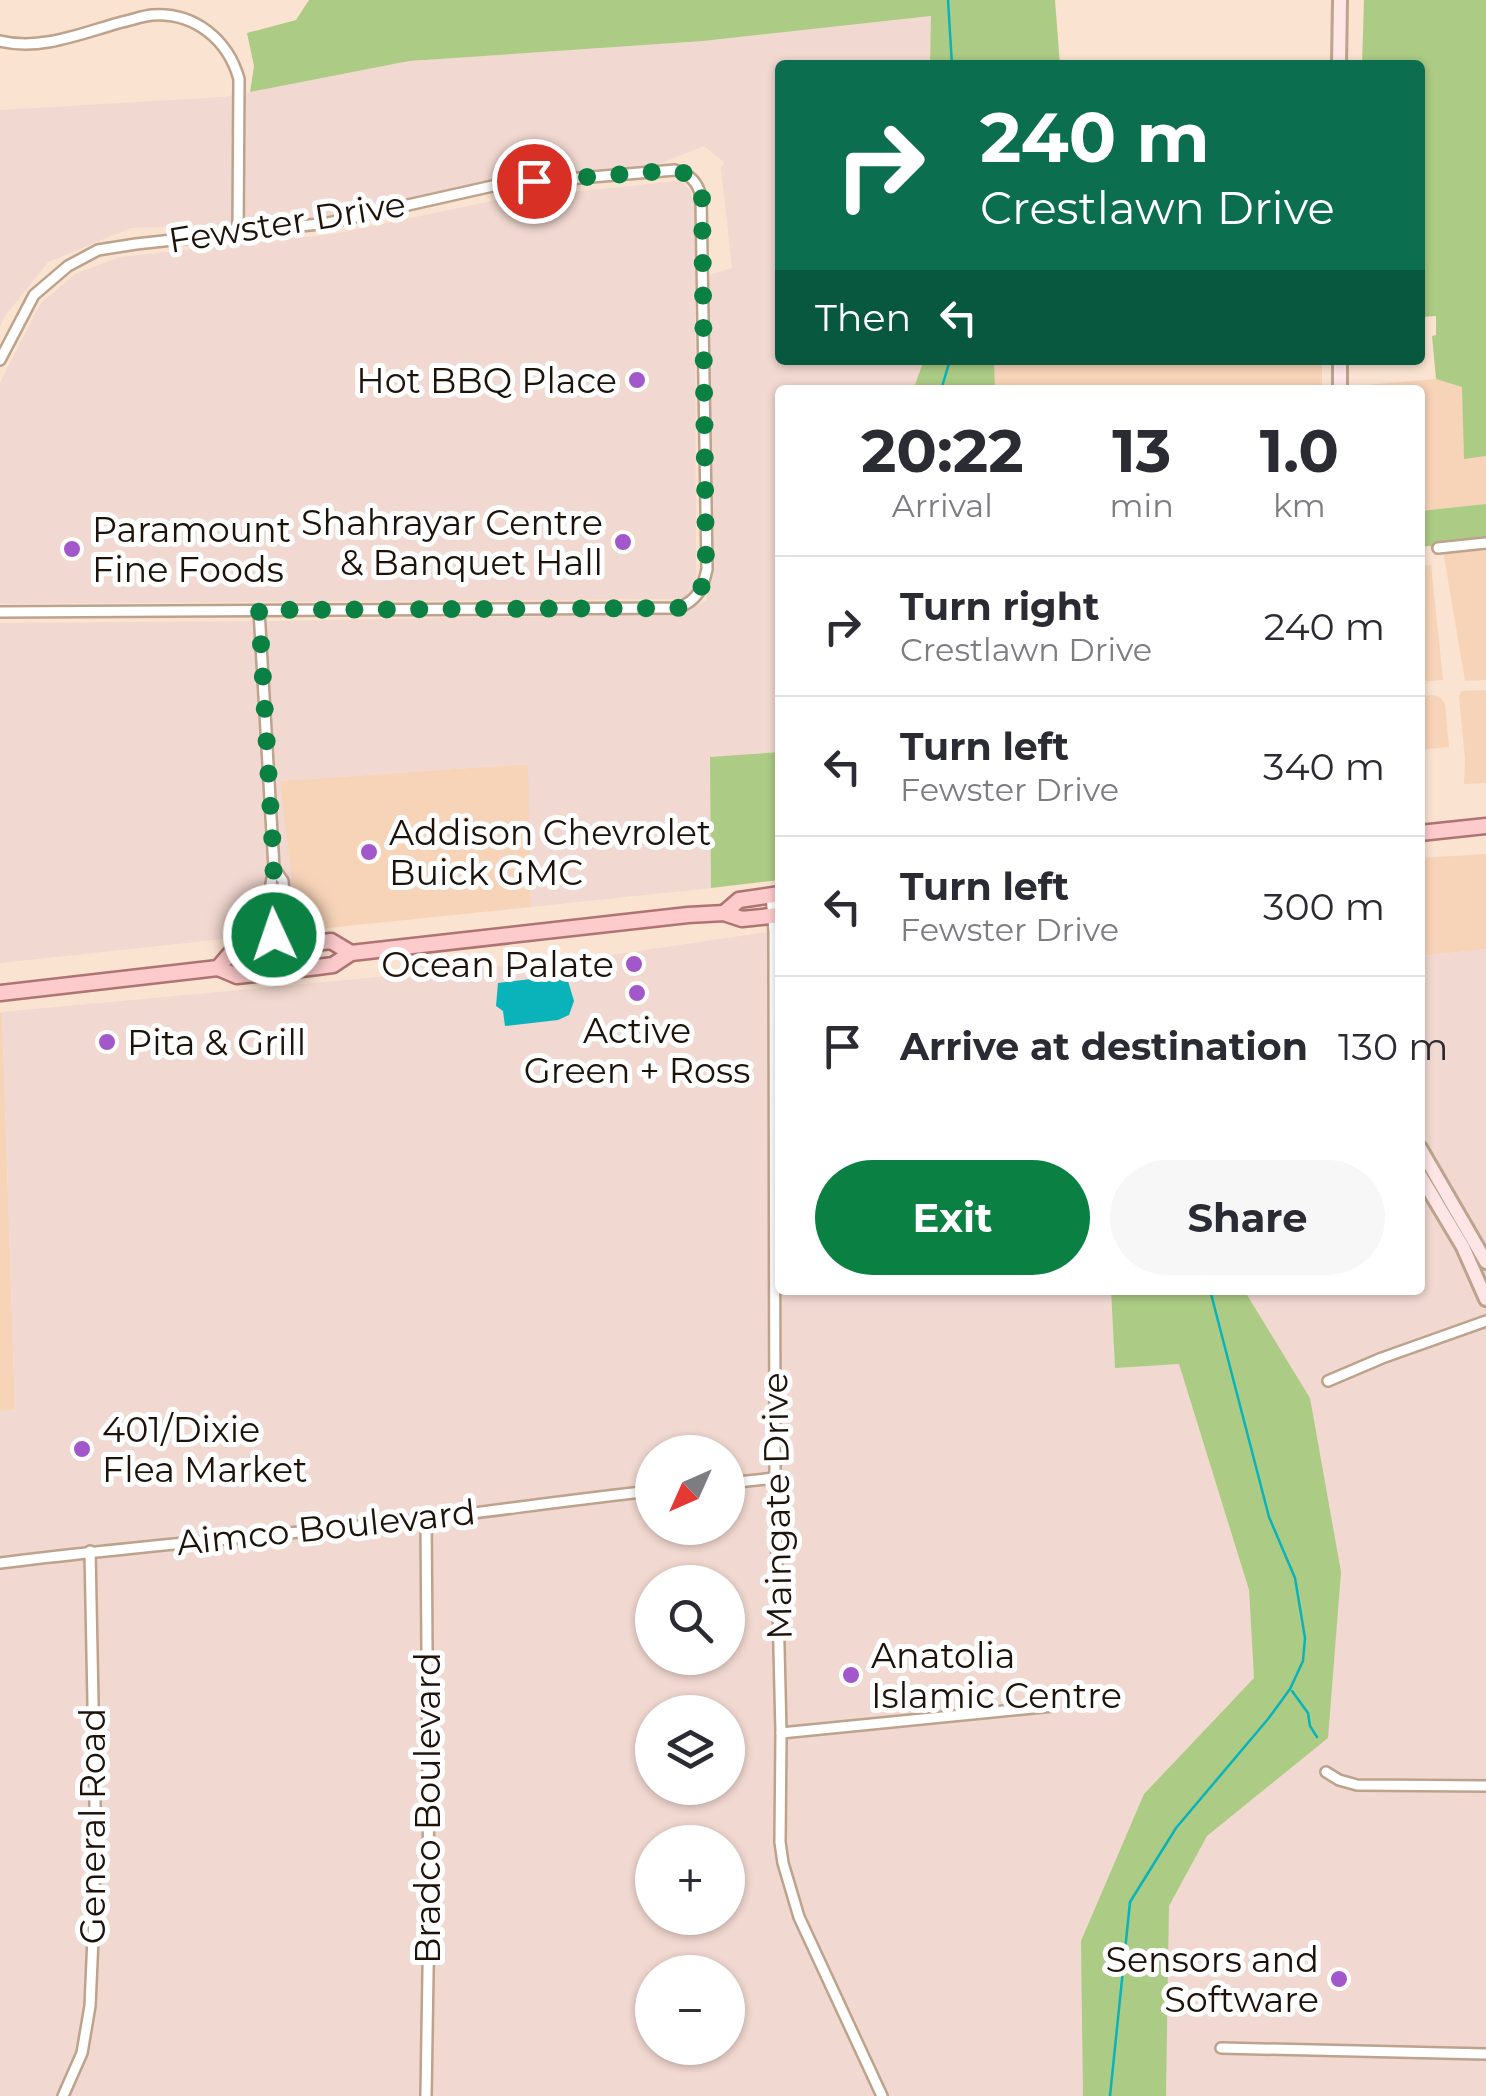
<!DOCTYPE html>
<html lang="en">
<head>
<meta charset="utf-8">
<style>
	:root { --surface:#fff; --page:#f7f7f7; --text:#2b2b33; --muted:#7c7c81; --line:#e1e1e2; --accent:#0b8043 }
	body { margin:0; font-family:Montserrat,sans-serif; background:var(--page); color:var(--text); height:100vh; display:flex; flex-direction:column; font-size:38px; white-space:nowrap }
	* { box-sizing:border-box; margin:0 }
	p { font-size:32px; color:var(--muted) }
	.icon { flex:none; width:55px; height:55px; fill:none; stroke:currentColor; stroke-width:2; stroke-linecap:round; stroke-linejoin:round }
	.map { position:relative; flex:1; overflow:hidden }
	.side { position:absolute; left:775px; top:385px; width:650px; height:910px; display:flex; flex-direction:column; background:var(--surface); border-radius:10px; box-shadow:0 2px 8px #0004 }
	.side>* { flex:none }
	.top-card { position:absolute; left:775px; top:60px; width:650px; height:305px; border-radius:10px; box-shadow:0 2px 8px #0004; background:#0b6e4f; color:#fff; overflow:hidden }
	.needle { width:65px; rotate:225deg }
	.controls { position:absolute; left:635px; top:1435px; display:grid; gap:20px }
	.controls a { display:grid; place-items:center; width:110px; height:110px; border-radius:50%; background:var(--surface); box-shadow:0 2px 8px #0004; font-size:50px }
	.pin { position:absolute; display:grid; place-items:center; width:85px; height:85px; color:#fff; margin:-42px; border:5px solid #fff; border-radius:50%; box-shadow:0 2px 10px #0007 }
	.me { position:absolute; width:110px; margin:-55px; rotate:357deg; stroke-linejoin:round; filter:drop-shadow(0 0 8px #0008) }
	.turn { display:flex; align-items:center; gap:35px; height:210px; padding:0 40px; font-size:45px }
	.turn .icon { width:130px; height:130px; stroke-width:2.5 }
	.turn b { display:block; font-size:70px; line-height:85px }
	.then { display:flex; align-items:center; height:95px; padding:0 40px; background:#0003; gap:20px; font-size:38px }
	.eta { display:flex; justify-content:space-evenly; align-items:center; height:170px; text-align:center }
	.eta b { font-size:60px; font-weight:700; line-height:70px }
	.primary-button { display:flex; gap:20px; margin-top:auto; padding:20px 40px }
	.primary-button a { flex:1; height:115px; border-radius:60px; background:var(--accent); color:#fff; font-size:40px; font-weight:700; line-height:115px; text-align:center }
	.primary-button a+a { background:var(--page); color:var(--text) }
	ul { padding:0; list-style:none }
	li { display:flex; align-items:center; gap:30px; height:140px; padding:0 40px; border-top:2px solid var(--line) }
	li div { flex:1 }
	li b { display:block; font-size:38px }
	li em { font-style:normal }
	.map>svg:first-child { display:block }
	.built { fill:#f7d3b8 }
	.industrial { fill:#f1d8d0; fill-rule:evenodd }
	.green { fill:#accb84 }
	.water { fill:#0ab3ba }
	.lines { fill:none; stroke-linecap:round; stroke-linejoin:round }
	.stream { stroke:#0ab3ba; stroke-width:2.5 }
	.street-casing { stroke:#bda28c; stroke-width:14 }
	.secondary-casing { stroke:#bda28c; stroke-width:18 }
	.primary-casing { stroke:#ad7472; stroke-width:19 }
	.street { stroke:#fff; stroke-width:9 }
	.secondary { stroke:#fee5e6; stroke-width:12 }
	.primary { stroke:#fdcbcc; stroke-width:14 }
	.route { stroke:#0b8043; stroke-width:18; stroke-dasharray:0 32.4 }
	.poi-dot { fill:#a257ca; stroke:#fff; stroke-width:4 }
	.labels { text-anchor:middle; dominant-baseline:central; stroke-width:10; stroke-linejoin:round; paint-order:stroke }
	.street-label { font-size:35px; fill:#1d130b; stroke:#fff }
	.poi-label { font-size:35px; fill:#1d130b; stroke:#fff; text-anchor:start }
</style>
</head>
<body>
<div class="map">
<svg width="1486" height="2096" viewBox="0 0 1486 2096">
	<rect width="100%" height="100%" fill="#fbe3d1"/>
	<!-- built -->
	<g class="built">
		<path d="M994 360H1322V390H995Z"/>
		<path d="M1436 379 1463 387 1464 458 1486 456V504L1420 511V390H1355V386Z"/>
		<path d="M1486 539V680L1465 681 1442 544Z"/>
		<path d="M1431 565 1443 680 1420 682V566Z"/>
		<path d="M1486 690V783L1464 784 1465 759 1459 696 1462 691Z"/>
		<path d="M1433 695 1440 697 1445 704 1449 747 1420 750V696Z"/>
		<path d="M529 764 531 907 298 931 279 781Z"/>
		<path d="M1486 854V949L1420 956V858Z"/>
		<path d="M2 1012 15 1410 0 1411V1013Z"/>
	</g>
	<!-- industrial -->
	<g class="industrial">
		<path d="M932 16 930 65H780V360H924L913 390H780V752L710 758 711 888 531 907 528 764 280 781 298 931 0 963V623L276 621 676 614 706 601 713 574 709 275 732 268 721 168 724 162 704 146 659 164 435 193 319 220 131 228 48 262 5 316 0 327V110L224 97 409 61 703 41Z"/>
		<path d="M679 181 690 190 695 208 696 581 689 596 675 599 0 604V383L40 304 75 274 120 257 334 234 501 199Z"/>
		<path d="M780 930V1290H1111L1115 1367 1179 1364 1249 1590 1254 1678 1144 1794 1084 2070 1083 2096H0V1411L15 1409 2 1012 605 956ZM652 1452H728V1528H652ZM652 1582H728V1658H652ZM652 1712H728V1788H652ZM652 1842H728V1918H652ZM652 1972H728V2048H652Z"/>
		<path d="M1486 949V2096H1166L1169 1906 1207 1836 1328 1738 1310 1398 1244 1290H1420V956Z"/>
	</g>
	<!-- green -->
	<g class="green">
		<path d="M309 0H1055L1060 65H930L931 16 703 41 409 61 250 92 254 66 247 33 296 20Z"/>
		<path d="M1364 0H1486V456L1464 459 1462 387 1436 379 1432 336 1436 335V316L1420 317V65H1362Z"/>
		<path d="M924 360H994L995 390H913Z"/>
		<path d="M1486 504V540L1420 547V511Z"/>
		<path d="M780 752V880L711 888 710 757Z"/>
		<path d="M1111 1290H1244L1310 1398 1341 1572 1328 1738 1207 1836 1169 1906 1166 2096H1083L1081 1941 1144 1794 1254 1678 1249 1590 1179 1364 1115 1368Z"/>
	</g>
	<!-- water -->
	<path class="water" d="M556 976 568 981 574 1001 569 1015 558 1020 505 1026 503 1011 496 1006 498 983Z"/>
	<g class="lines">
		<!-- stream -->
		<g class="stream">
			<path d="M948 0 952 65"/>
			<path d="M941 390 950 360"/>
			<path d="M1292 1691 1308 1713 1310 1726 1317 1737"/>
			<path d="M1110 2096 1130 1902 1176 1828 1268 1719 1290 1689 1303 1661 1305 1638 1295 1578 1269 1517 1210 1290"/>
		</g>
		<!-- street casing -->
		<g class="street-casing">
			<g id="street">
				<path d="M0 41C41 51 82 33 122 22 132 20 142 16 152 15 195 12 228 40 239 79L238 233"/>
				<path d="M0 360 34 295 68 266 98 250 136 244 328 223 497 185 675 170C690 174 698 182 701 197L707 569C703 588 698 600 678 608L0 612"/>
				<path d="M1438 548 1486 543"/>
				<path d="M259 610 274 868 271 884 277 972"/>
				<path d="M274 868 283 881 290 971"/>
				<path d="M771 895 774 932 775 1478 781 1733 780 1842 783 1863 799 1917 882 2096"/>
				<path d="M1328 1381 1382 1358 1486 1321"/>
				<path d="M728 1483 775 1478"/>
				<path d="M0 1563C141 1545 284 1535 425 1519 501 1510 576 1499 652 1491"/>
				<path d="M781 1733 1053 1706"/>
				<path d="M1326 1772 1339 1780 1357 1785 1486 1786"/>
				<path d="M1221 2048 1486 2054"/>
				<path d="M63 2096 82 2053 90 2006 94 1915 95 1804 90 1551"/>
				<path d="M426 2096 429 1912 426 1519"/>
			</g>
		</g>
		<!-- secondary casing -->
		<g class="secondary-casing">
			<g id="secondary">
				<path d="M1339 65 1340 0"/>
				<path d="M1340 360V390"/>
				<path d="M1420 1148 1486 1262"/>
				<path d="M1420 1175 1463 1247 1486 1299"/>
			</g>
		</g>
		<!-- primary casing -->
		<g class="primary-casing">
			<g id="primary">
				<path d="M1420 833 1486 826"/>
				<path d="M724 913 739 900 780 894"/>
				<path d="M218 968 230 954 331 941 351 953"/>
				<path d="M0 993 218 968 237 976 286 971 333 965 351 953 688 915 724 913 742 919 780 915"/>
			</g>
		</g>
		<!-- street -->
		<use href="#street" class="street"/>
		<!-- secondary -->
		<use href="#secondary" class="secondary"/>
		<!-- primary -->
		<use href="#primary" class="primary"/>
	</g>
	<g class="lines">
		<!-- route -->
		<path class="route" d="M274 935 271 884 274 868 259 610 678 608C698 600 703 588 706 569L702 197C697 183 690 174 676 170L534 181"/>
	</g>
	<!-- markers -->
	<g class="poi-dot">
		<circle cx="637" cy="380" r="10"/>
		<circle cx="623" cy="542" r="10"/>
		<circle cx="72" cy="549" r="10"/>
		<circle cx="369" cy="852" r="10"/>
		<circle cx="634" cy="964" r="10"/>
		<circle cx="637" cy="993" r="10"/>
		<circle cx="107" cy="1042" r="10"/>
		<circle cx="82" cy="1449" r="10"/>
		<circle cx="851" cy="1675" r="10"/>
		<circle cx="1339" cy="1979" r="10"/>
	</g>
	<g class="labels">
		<!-- street labels -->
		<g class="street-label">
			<text transform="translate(287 222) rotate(-9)">Fewster Drive</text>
			<text transform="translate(777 1506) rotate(-91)">Maingate Drive</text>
			<text transform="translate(326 1527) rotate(-6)">Aimco Boulevard</text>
			<text transform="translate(427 1808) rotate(-90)">Bradco Boulevard</text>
			<text transform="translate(92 1826) rotate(-90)">General Road</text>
		</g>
		<!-- poi labels -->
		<g class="poi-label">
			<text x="617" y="380" text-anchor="end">Hot BBQ Place</text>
			<text x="603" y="522" text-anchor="end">Shahrayar Centre<tspan x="603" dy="40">&amp; Banquet Hall</tspan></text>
			<text x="92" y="529">Paramount<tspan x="92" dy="40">Fine Foods</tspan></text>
			<text x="389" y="832">Addison Chevrolet<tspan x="389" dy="40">Buick GMC</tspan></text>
			<text x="614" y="964" text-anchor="end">Ocean Palate</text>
			<text x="637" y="1030" text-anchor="middle">Active<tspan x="637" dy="40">Green + Ross</tspan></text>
			<text x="127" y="1042">Pita &amp; Grill</text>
			<text x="102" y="1429">401/Dixie<tspan x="102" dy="40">Flea Market</tspan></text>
			<text x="871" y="1655">Anatolia<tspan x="871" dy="40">Islamic Centre</tspan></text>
			<text x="1319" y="1959" text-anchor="end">Sensors and<tspan x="1319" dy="40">Software</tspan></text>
		</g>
	</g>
</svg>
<div class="controls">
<a><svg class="needle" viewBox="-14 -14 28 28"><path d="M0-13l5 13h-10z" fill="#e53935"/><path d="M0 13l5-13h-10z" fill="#7c7c81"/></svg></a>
<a><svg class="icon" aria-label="search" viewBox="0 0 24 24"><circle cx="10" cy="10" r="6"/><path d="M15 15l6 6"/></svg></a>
<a><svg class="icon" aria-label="layers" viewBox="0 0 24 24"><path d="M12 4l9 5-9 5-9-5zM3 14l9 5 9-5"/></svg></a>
<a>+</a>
<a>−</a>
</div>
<div class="pin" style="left:534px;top:181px;background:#d93025"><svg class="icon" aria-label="arrive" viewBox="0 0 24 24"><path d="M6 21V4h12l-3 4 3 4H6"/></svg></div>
<svg class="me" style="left:274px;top:935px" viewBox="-20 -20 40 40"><circle r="17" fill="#0b8043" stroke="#fff" stroke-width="3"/><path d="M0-11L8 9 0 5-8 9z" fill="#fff"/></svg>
<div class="top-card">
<div class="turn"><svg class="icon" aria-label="right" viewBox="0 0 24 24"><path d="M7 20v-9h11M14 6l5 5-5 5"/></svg><div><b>240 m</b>Crestlawn Drive</div></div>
<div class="then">Then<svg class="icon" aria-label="left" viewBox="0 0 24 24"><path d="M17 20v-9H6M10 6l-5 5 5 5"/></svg></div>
</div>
<section class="side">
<div class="eta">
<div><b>20:22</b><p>Arrival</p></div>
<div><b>13</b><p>min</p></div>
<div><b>1.0</b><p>km</p></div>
</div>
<ul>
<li><svg class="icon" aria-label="right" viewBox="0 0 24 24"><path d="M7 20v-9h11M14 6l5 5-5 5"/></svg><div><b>Turn right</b><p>Crestlawn Drive</p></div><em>240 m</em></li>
<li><svg class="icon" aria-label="left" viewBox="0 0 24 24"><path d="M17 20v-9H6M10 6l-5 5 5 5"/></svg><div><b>Turn left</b><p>Fewster Drive</p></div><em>340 m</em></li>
<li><svg class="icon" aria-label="left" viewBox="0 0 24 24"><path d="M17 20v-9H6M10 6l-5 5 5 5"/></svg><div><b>Turn left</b><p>Fewster Drive</p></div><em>300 m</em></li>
<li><svg class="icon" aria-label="arrive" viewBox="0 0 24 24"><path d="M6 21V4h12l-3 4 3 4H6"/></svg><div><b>Arrive at destination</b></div><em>130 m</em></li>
</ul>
<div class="primary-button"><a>Exit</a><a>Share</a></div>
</section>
</div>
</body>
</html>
